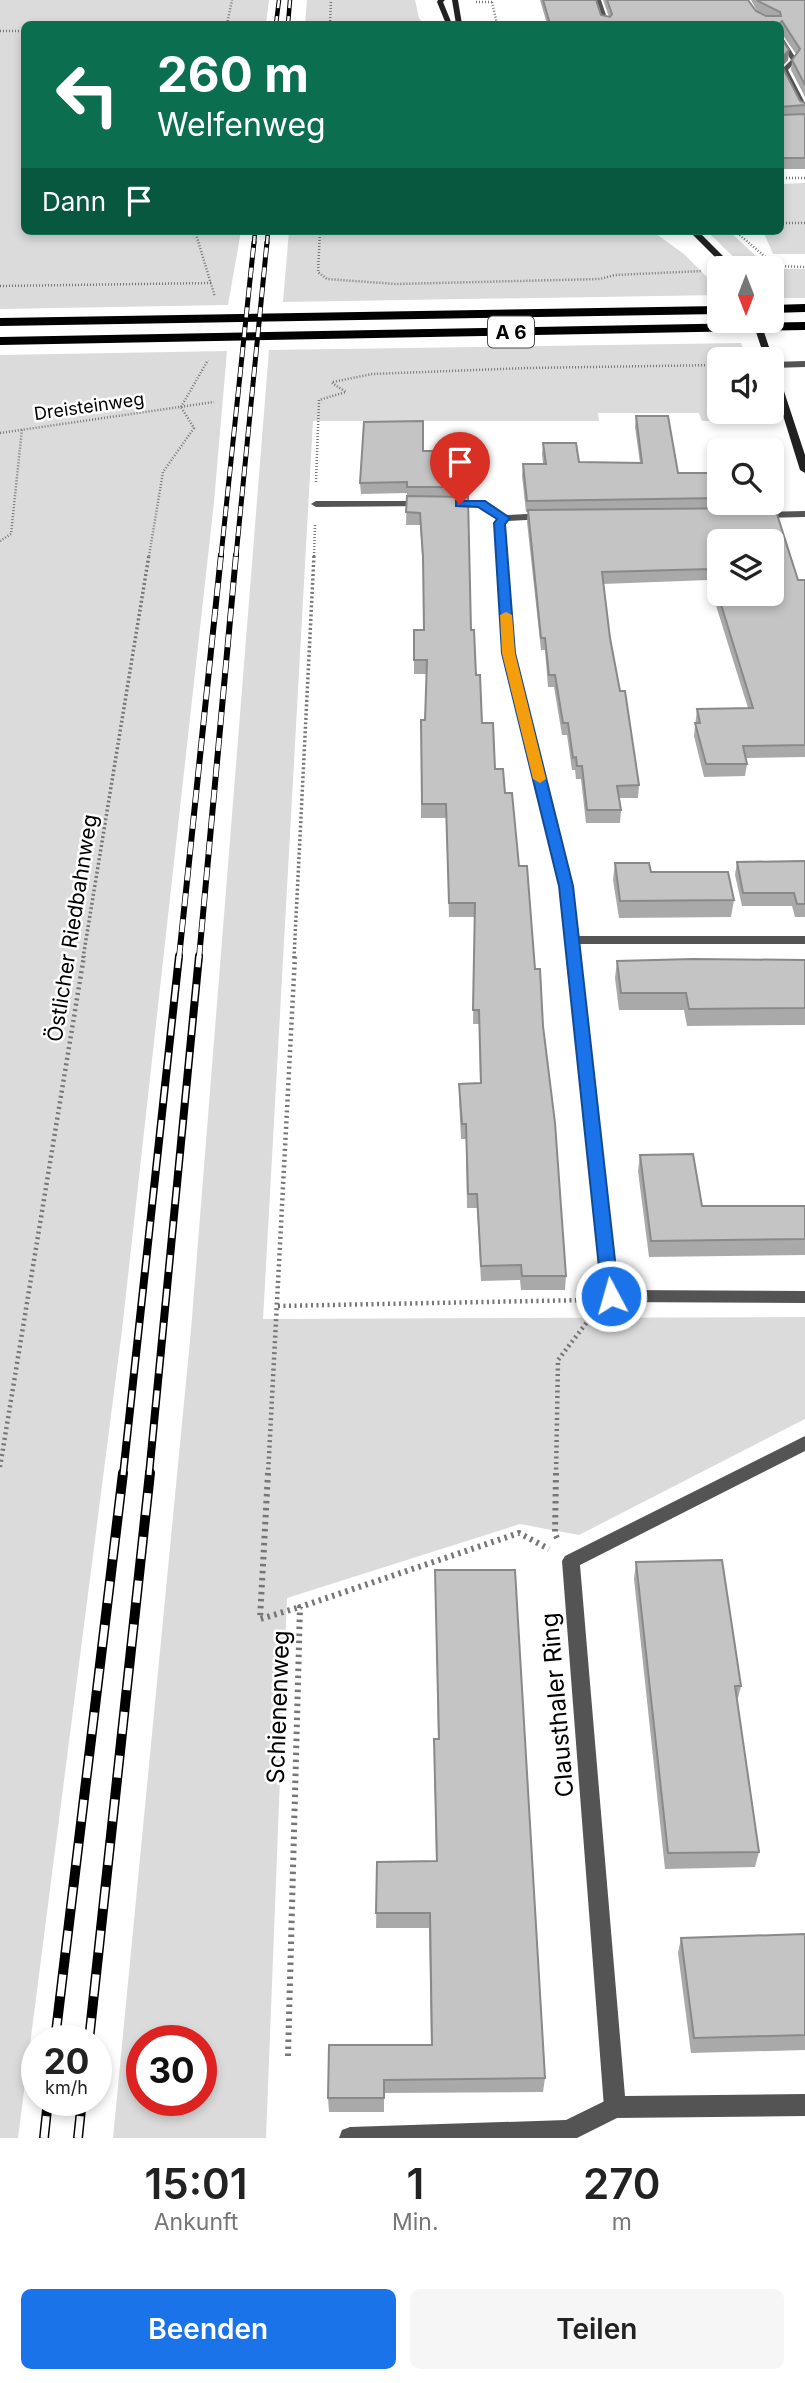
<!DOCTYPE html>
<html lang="de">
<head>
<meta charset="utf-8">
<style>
	:root { --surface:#fff; --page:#f6f6f6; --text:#222; --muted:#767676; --accent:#1a73e8 }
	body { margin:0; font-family:Inter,sans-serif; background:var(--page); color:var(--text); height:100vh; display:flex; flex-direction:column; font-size:26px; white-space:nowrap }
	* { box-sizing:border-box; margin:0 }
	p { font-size:23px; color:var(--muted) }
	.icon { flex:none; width:38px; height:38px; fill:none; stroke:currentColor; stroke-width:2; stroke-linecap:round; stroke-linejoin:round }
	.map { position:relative; height:2138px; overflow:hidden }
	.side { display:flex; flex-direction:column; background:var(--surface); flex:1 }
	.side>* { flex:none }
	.banner { position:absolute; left:21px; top:21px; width:763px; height:214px; border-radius:10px; box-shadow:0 4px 10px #0003; background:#0b6e4f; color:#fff; overflow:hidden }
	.needle { width:46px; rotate:180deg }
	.controls { position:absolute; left:707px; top:256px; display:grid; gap:14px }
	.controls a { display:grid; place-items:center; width:77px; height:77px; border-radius:10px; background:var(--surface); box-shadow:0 4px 10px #0003; font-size:35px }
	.speed { position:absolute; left:21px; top:2025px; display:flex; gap:14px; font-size:35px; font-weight:700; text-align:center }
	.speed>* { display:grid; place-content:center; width:91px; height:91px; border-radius:50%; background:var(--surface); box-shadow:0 4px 10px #0003; line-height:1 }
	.speed small { font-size:18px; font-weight:400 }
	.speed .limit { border:10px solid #d22; background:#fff; color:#111 }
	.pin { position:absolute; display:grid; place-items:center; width:60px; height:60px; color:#fff; margin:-72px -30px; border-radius:50% 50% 50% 0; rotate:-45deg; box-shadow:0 0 7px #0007 }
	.pin .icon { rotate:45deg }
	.me { position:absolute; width:77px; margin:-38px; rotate:354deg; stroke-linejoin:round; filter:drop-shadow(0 0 5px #0008) }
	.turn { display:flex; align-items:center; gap:24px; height:147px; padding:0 21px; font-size:32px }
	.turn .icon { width:91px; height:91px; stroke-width:2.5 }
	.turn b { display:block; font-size:49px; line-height:60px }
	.then { display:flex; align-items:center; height:66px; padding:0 21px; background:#0003; gap:14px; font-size:26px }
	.eta { display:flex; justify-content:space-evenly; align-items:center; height:119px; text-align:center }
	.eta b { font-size:42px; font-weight:600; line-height:49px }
	.action { display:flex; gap:14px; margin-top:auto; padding:14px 21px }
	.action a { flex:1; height:80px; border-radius:10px; background:var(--accent); color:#fff; font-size:28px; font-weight:600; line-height:80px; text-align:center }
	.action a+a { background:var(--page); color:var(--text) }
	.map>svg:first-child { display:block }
	.green { fill:#dbdbdb; fill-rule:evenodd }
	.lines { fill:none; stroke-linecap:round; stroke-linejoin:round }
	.path-far3 { stroke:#767676; stroke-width:2.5; stroke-dasharray:1 2; stroke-linecap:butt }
	.path-far2 { stroke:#767676; stroke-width:3.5; stroke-dasharray:2 2.5; stroke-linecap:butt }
	.path-far1 { stroke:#767676; stroke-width:4.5; stroke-dasharray:2 3.5; stroke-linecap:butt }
	.path { stroke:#767676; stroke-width:6; stroke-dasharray:2.5 4.5; stroke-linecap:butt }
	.lane { fill:#545454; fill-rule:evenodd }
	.street { fill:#545454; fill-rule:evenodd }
	.secondary { fill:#212121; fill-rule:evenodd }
	.highway { fill:#000; fill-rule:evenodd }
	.rail-far4-casing { stroke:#000; stroke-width:4.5 }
	.rail-far3-casing { stroke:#000; stroke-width:5 }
	.rail-far2-casing { stroke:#000; stroke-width:6 }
	.rail-far1-casing { stroke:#000; stroke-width:8 }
	.rail-casing { stroke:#000; stroke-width:10 }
	.rail-far4 { stroke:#fff; stroke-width:2.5; stroke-dasharray:8; stroke-linecap:butt }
	.rail-far3 { stroke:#fff; stroke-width:3.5; stroke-dasharray:10; stroke-linecap:butt }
	.rail-far2 { stroke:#fff; stroke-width:4.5; stroke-dasharray:13; stroke-linecap:butt }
	.rail-far1 { stroke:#fff; stroke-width:5; stroke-dasharray:17; stroke-linecap:butt }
	.rail { stroke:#fff; stroke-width:7; stroke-dasharray:22; stroke-linecap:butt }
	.wall { fill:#a9a9a9 }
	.shaded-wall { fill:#898989 }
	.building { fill:#c4c4c4; stroke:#898989; stroke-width:2; fill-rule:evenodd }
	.route { fill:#1a73e8; stroke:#114b97; stroke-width:2 }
	.slow { fill:#f59e0b }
	.labels { text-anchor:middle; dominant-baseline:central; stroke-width:5; stroke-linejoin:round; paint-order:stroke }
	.far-street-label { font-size:18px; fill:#000; stroke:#fff }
	.shield { fill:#fff; stroke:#4c4c4c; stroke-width:2 }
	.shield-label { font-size:19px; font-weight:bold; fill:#000 }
	.street-label { font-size:21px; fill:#000; stroke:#fff }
	.near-street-label { font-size:24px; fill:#000; stroke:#fff }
</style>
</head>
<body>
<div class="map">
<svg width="805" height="2138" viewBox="0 0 805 2138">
	<rect width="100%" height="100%" fill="#fff"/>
	<!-- green -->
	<g class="green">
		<path d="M0 0H269L266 24H24V231H241L228 305 0 309Z"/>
		<path d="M307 0H415L419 18 423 24H305Z"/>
		<path d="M805 183V254H773L763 231H780L781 184Z"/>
		<path d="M289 231H652L684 254 719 289V295L283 302Z"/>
		<path d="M706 231H729L769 268C764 268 756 269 751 268 737 264 719 241 706 231Z"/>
		<rect x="772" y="269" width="33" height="29"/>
		<path d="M741 343 746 359H719V411H761L764 421H702L699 413H598L599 421H313L263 1319 805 1317V1419L579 1535 520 1524 287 1598 266 2138H113L191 1330 269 350ZM142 2040H201V2100H142Z"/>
		<path d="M227 351 214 502 122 1330 18 2138H0V355Z"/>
	</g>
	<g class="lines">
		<!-- path-far3 -->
		<g class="path-far3">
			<path d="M476 2H492"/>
			<path d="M492 2 497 24"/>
			<path d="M227 24 232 0"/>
			<path d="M330 24 331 0"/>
			<path d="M0 31H24"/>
			<path d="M780 178H805"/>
			<path d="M780 223H805"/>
			<path d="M195 231 215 297"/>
			<path d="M320 231 318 272 327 279 396 284 600 279 615 275 702 271"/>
			<path d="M735 231 776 266 805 267"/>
			<path d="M750 261 766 259"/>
			<path d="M0 286 211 283"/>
			<path d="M333 382 372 374 527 368 719 365"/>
			<path d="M181 407 208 360"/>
			<path d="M0 433 214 402"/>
			<path d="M316 482 319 400 346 392 332 383"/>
			<path d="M0 541 11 534 22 429"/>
			<path d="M149 556 163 472 194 428 181 407"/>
			<path d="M314 556 315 525"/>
		</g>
		<!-- path-far2 -->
		<g class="path-far2">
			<path d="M83 958 149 555"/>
			<path d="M294 958 314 555"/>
		</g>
		<!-- path-far1 -->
		<g class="path-far1">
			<path d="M278 1306 586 1300"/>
			<path d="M0 1467 84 956"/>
			<path d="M268 1475 295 956"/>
			<path d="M556 1475 558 1360 594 1313"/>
		</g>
		<!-- path -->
		<g class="path">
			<path d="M268 1473 260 1619 300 1607"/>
			<path d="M556 1473 555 1534 558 1540"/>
			<path d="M288 2056 300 1607 519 1533 549 1549"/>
		</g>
		<!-- lane -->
		<g class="lane">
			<path d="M805 361V367L772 368V362Z"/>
			<path d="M615 2096 623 2099 626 2107 623 2115 577 2138H339L342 2130 350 2127 566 2120Z"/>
		</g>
		<!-- street -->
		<g class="street">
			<path d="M595 0H601L609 24H603Z"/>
			<path d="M780 33 797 60 788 70 805 103V112L801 110 781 70 791 60 780 42Z"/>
			<path d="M423 501 428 504 426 506 316 507 311 504 316 501Z"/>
			<path d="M450 501H481L506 515 545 513 550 516 545 519 507 521 505 523 514 653 572 886 578 936H805V944H579L618 1290 805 1291V1303L611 1302 605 1300 603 1296 560 886 504 653 495 523 498 519 479 507 447 506 445 504Z"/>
			<path d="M805 511V517L757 518 752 515 757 512Z"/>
			<path d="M805 1436V1451L580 1565 625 2096 805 2094V2116L615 2118 607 2115 604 2107 562 1561 565 1556Z"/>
		</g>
		<!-- secondary -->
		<g class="secondary">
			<path d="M438 0H445L443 2 452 24H446L437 2Z"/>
			<path d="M452 0H458L462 24H456Z"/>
			<path d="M689 231H698L735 268H726Z"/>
			<path d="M752 320H760L773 359 772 361V359H765Z"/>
			<path d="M772 364 776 367 805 455V473L800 470 772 380Z"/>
		</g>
		<!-- highway -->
		<g class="highway">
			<path d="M805 304V312L772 313V305Z"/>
			<path d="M719 306V314L0 326V318Z"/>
			<path d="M805 322V330L0 345V337Z"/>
		</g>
		<!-- rail-far4 casing -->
		<g class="rail-far4-casing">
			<g id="rail-far4">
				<path d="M276 24 279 0"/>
				<path d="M288 24 290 0"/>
				<path d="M254 244 255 231"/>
				<path d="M267 244 268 231"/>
			</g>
		</g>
		<!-- rail-far3 casing -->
		<g class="rail-far3-casing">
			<g id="rail-far3">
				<path d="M221 556 254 242"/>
				<path d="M236 556 267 242"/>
			</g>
		</g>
		<!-- rail-far2 casing -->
		<g class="rail-far2-casing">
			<g id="rail-far2">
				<path d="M179 958 221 555"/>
				<path d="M199 958 236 555"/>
			</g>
		</g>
		<!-- rail-far1 casing -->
		<g class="rail-far1-casing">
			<g id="rail-far1">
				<path d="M123 1475 179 956"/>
				<path d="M149 1475 199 956"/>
			</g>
		</g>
		<!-- rail casing -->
		<g class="rail-casing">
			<g id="rail">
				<path d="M55 2040 123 1473"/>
				<path d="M89 2040 150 1473"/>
				<path d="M44 2138 48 2100"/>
				<path d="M78 2138 82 2100"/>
			</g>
		</g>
		<!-- rail-far4 -->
		<use href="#rail-far4" class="rail-far4"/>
		<!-- rail-far3 -->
		<use href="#rail-far3" class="rail-far3"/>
		<!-- rail-far2 -->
		<use href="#rail-far2" class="rail-far2"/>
		<!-- rail-far1 -->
		<use href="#rail-far1" class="rail-far1"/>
		<!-- rail -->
		<use href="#rail" class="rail"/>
	</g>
	<!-- wall -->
	<g class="wall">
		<path d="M540 0H596L601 15 609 17 603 0H748L756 11 768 16 757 11 751 0H805V97L791 70 792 60 796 54 780 31V24H547Z"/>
		<path d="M780 36 789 50 788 60 782 66 800 101 805 103V169H780Z"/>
		<path d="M636 416 678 473H719V502H770V508L798 580H805V757L746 758 747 764 745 776 704 777 694 736 697 709 748 708 708 580 603 584 610 638 620 691 639 785 638 798H619L621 810 620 823H586L581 779H576L575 770H572L567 735H562L554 687H548L545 650H541L527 522 528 512H526L522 476 523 464H543L542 454 543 443 579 462 640 463 635 427Z"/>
		<path d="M423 451 458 461H467L471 630 482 723 495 769 505 793 519 866 535 969 543 1026 566 1276 565 1290H521L520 1280 481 1281 477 1208H467L466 1139H461L459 1098V1084L480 1083 479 1024H473L475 917H449L446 818H421V720H425L427 674H414V630H424L423 570 420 525H406L407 493 361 494 360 483Z"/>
		<path d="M805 861V917H795L792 906H742L735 875 737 862Z"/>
		<path d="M615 863 651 872 734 900 731 917 619 918 613 880Z"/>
		<path d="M805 960V1025L687 1026 684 1010H619L615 978 617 961Z"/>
		<path d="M640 1155 702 1206H805V1255L649 1257 638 1171Z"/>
		<path d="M636 1562 741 1686 737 1702 759 1852 755 1867 665 1869 634 1579Z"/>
		<path d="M435 1570 545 2078 543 2092 384 2093V2112H329L328 2098 431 2045 429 1928H376L377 1862 436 1861 434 1755V1739H438Z"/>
		<path d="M805 1934V2050L691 2053 678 1953 681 1938Z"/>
	</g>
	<!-- shaded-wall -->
	<path class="shaded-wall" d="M789 50 788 60 780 69V60Z"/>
	<!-- building -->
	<g class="building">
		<path d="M543 0H596L601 15 610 17 612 14 607 0H748L756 11 766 16H781L780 12 758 1 757 0H805V85L792 60 800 49 782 21 779 24H550Z"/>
		<path d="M780 36 789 50 780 60Z"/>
		<path d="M780 62 800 101 805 103V105L780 107Z"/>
		<path d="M780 113 781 115 805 114V158H780Z"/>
		<path d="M636 416H668L678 473H719V498L527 501 523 464H546L543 443H576L579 462 642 463Z"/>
		<path d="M423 421V451H457L458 461H467V487H407V482L360 483 364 422Z"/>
		<path d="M407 496 468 497 471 630H474L476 675H480L482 723H493L495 769H503L505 793H512L519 866H527L535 969H540L543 1026 555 1123 566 1276H522L521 1265 481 1266 477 1194H468L466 1124H462L459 1084 481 1083 479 1010H473L475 903H449L446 804H422L421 720H425L427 660H414V630H424L423 557 420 513 406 512Z"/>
		<path d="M775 508 798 580H805V745L743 746 747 764H706L695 723H700L697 709 753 708 710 569 602 572 610 638 620 691H625L639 785 617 786 621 810H587L582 766H577L576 757 573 758 568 723H563L555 675H549L545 638H541L528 510ZM719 541H772V593H719Z"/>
		<path d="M805 861V904H797L794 893H743L737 862Z"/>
		<path d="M615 863H649L651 872H728L734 900 620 901Z"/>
		<path d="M693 959 805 960V1008L689 1009 686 993H621L617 961Z"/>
		<path d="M693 1154 702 1206H805V1239L651 1241 640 1155Z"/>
		<path d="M722 1560 741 1686H735L759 1852 668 1853 636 1562Z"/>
		<path d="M435 1570H515L545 2078 384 2080V2098H328L329 2045H432L430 1913H376L377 1862 437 1861 434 1739H439Z"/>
		<path d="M805 1934V2035L694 2038 681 1938Z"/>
	</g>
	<!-- route -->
	<path class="route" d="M456 501H485L510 518 505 524 515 653 573 886 619 1296 617 1301H604L602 1296 559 886 502 653 494 523 497 519 478 507 456 506Z"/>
	<!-- slow -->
	<path class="slow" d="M506 612 512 615 515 653 546 779 540 783 533 779 502 653 500 615Z"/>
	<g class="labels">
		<!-- far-street labels -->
		<g class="far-street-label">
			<text transform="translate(89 406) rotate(-8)">Dreisteinweg</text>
		</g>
		<!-- shield labels -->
		<rect class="shield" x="488" y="316.5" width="46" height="31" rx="5"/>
		<g class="shield-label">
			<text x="511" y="332">A 6</text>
		</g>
		<!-- street labels -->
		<g class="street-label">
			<text transform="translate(72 928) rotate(-81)">Östlicher Riedbahnweg</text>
		</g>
		<!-- near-street labels -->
		<g class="near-street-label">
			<text transform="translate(557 1705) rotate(-95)">Clausthaler Ring</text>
			<text transform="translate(278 1707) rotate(-88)">Schienenweg</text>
		</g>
	</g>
</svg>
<div class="controls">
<a><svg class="needle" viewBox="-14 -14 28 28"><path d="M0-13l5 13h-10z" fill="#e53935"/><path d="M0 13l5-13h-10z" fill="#767676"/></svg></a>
<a><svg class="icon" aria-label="sound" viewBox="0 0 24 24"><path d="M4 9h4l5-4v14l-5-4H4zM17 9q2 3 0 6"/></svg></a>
<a><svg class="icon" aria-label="search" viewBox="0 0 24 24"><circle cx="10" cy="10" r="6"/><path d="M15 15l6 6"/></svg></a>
<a><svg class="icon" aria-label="layers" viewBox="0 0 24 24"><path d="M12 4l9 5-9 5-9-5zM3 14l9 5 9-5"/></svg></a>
</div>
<div class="speed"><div>20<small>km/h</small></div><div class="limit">30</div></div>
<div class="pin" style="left:460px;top:504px;background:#d93025"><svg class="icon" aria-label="arrive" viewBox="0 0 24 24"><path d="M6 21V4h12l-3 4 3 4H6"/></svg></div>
<svg class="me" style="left:611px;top:1296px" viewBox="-20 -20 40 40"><circle r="17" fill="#1a73e8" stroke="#fff" stroke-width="3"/><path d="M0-11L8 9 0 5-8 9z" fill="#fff"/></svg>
<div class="banner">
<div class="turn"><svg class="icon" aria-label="left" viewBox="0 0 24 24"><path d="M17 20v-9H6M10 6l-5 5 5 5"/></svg><div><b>260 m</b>Welfenweg</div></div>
<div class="then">Dann<svg class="icon" aria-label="arrive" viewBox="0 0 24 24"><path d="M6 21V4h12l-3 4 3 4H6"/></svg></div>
</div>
</div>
<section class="side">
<div class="eta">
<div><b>15:01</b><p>Ankunft</p></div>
<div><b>1</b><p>Min.</p></div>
<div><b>270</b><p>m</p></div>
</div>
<div class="action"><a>Beenden</a><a>Teilen</a></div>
</section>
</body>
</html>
